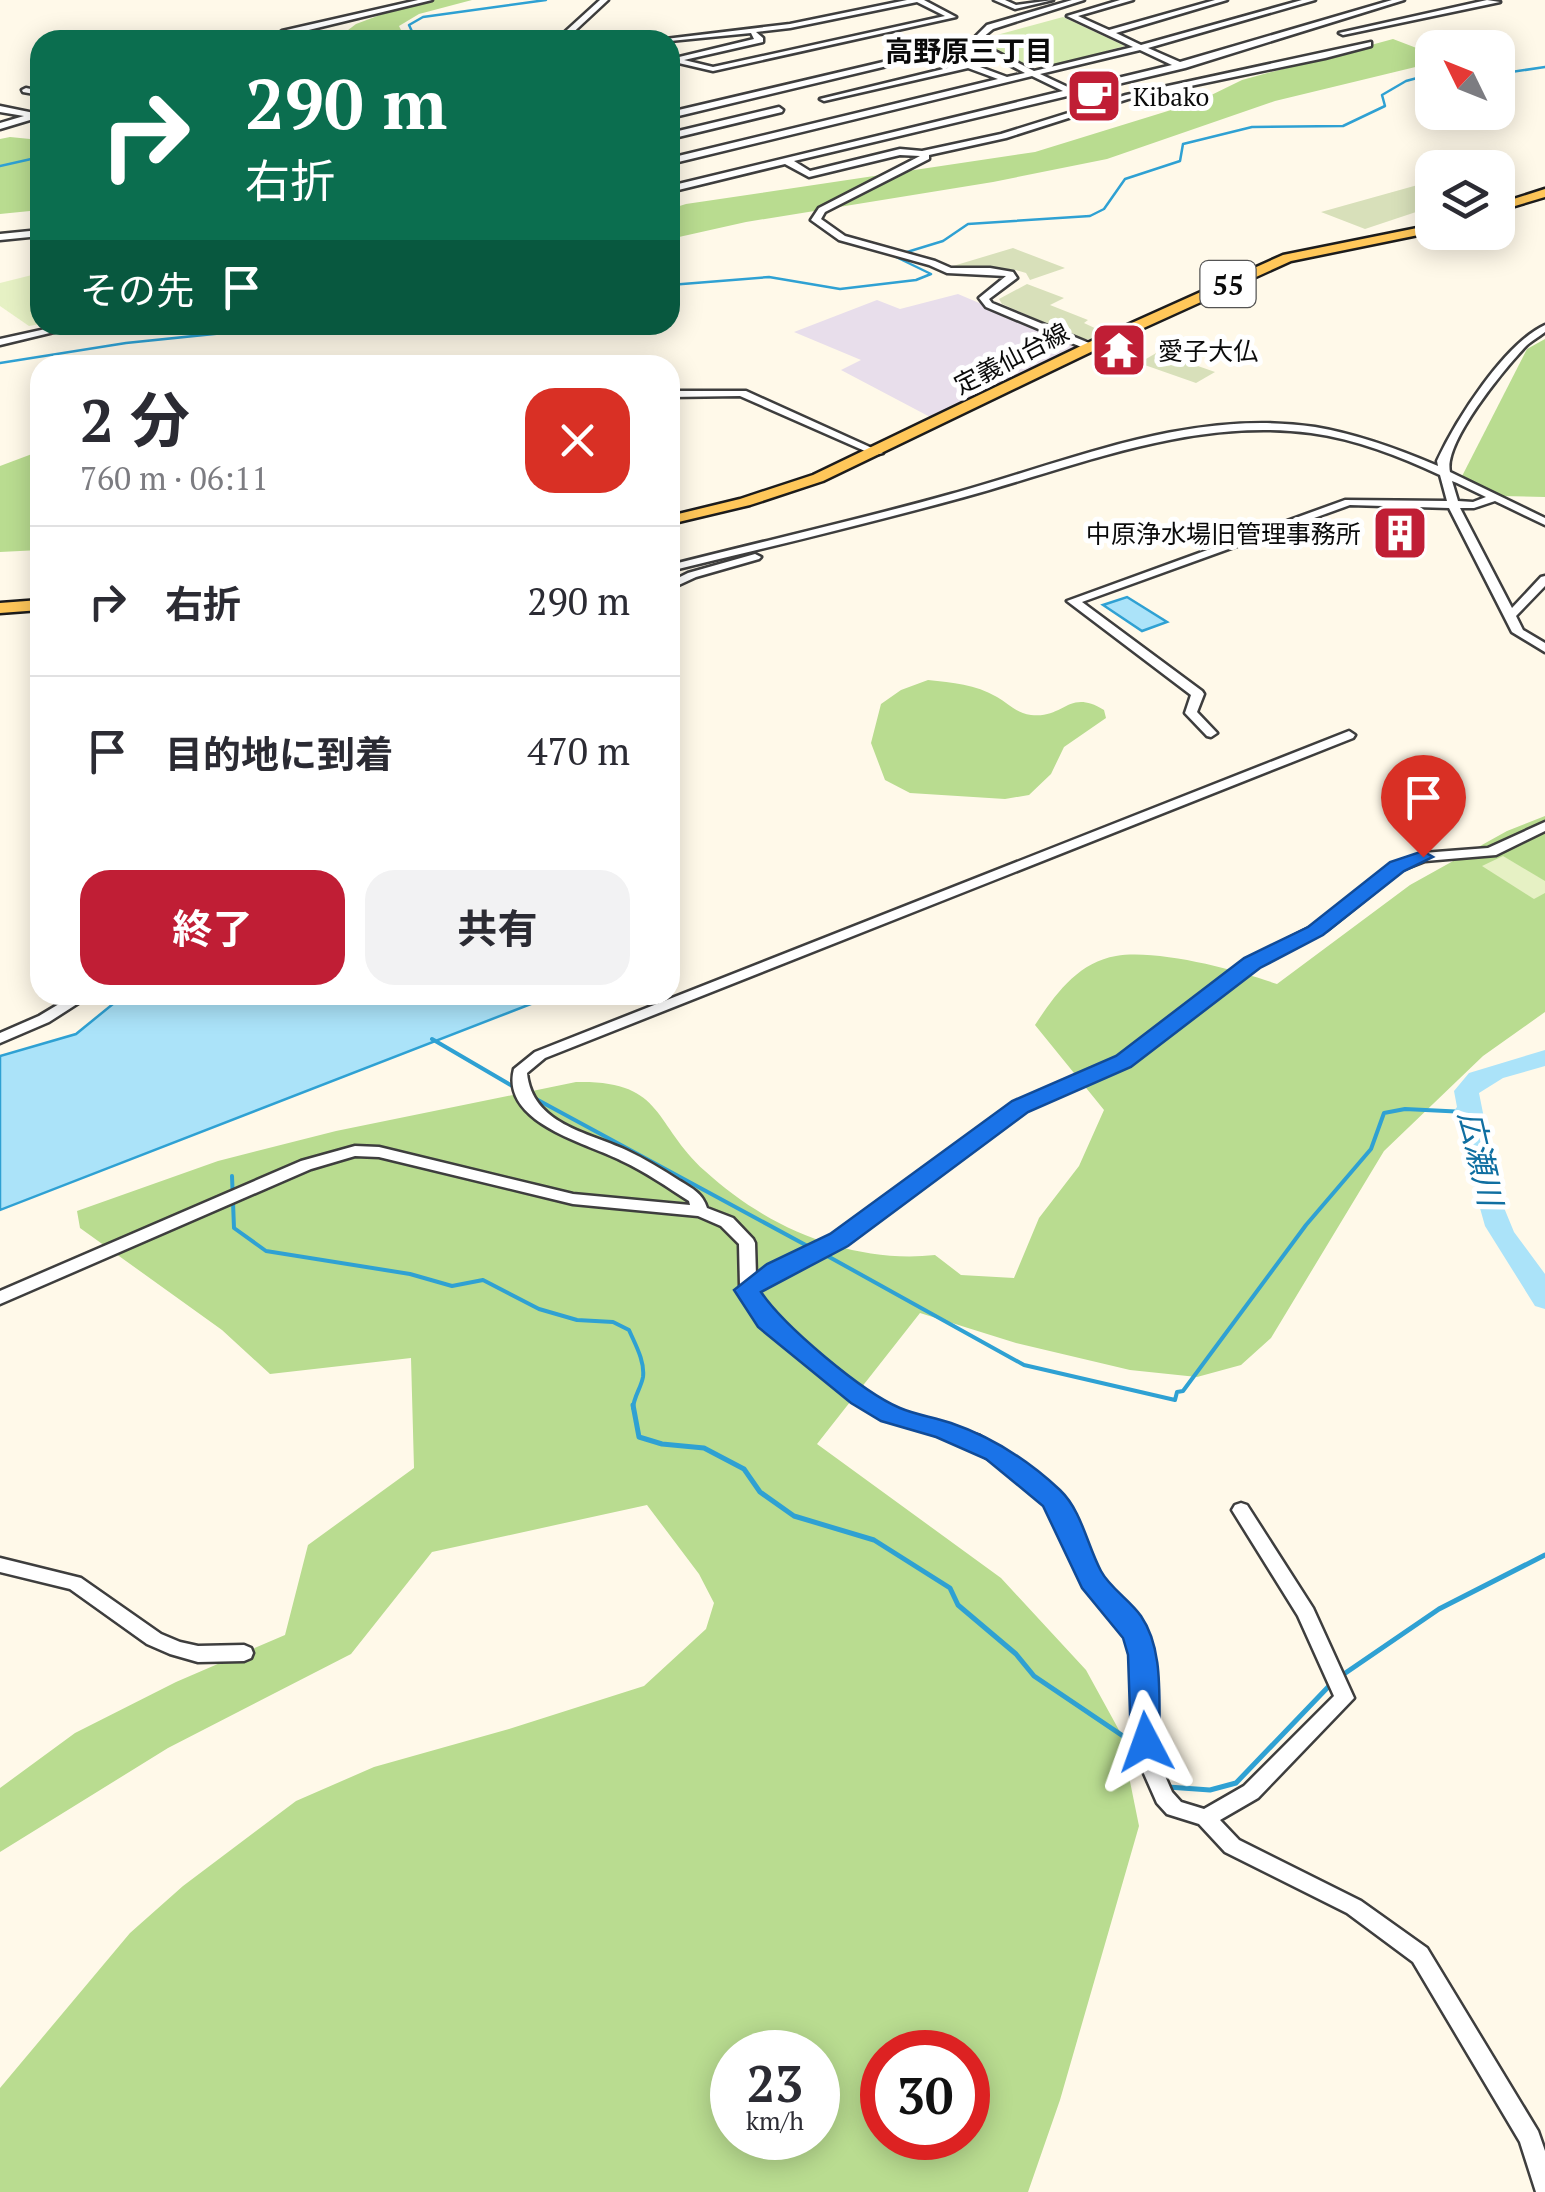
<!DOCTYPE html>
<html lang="ja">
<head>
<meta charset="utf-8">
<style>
	:root { --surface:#fff; --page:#f2f2f3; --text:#2b2b33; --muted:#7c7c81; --line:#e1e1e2; --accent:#c01e35 }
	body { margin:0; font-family:"PT Serif","Noto Sans JP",serif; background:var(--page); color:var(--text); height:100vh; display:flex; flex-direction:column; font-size:38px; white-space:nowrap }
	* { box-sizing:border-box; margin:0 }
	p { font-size:32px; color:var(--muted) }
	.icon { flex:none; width:55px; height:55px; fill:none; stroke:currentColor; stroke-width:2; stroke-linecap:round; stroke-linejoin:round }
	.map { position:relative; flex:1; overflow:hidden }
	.panel { position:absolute; left:30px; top:355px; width:650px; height:650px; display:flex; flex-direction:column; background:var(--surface); border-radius:30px; box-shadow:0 5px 25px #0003 }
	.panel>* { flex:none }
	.banner { position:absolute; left:30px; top:30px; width:650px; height:305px; border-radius:30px; box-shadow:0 5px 25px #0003; background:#0b6e4f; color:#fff; overflow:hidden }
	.needle { width:65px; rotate:313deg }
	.tools { position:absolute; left:1415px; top:30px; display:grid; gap:20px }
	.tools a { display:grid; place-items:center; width:100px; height:100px; border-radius:20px; background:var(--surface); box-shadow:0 5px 25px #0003; font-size:50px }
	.speed { position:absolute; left:710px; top:2030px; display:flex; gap:20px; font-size:50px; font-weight:700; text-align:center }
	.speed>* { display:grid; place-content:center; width:130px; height:130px; border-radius:50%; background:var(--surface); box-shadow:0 5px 25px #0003; line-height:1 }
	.speed small { font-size:25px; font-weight:400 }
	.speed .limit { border:15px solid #d22; background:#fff; color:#111 }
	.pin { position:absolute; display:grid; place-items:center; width:85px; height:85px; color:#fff; margin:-102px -42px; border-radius:50% 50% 50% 0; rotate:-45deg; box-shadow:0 0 10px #0007 }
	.pin .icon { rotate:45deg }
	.me { position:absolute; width:110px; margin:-55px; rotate:356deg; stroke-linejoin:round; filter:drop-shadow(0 0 8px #0008) }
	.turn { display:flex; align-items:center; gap:35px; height:210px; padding:0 50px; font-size:45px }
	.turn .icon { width:130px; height:130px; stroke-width:2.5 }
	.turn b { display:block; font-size:70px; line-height:85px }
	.then { display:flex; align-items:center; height:95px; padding:0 50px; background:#0003; gap:20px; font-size:38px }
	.round { display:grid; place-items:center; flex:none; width:105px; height:105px; border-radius:30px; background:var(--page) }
	.overview { display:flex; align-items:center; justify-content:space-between; height:170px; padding:0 50px }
	h1 { font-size:60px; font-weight:700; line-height:75px }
	.action { display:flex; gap:20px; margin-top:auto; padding:20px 50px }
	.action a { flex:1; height:115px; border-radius:30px; background:var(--accent); color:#fff; font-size:40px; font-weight:700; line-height:115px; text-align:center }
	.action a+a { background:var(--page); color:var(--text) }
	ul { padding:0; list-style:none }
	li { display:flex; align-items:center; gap:30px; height:150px; padding:0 50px; border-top:2px solid var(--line) }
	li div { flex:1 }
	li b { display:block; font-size:38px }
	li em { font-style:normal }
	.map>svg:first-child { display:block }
	.industrial { fill:#e8deeb }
	.green { fill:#d4eab1 }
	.forest { fill:#b9dc90; fill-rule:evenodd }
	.cemetery { fill:#d8e0ba }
	.pitch { fill:#e6f1c4 }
	.water { fill:#abe3f9; stroke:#2fa1d3; stroke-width:2.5 }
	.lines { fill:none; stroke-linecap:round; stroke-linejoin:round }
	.stream-far2 { stroke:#2fa1d3; stroke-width:2.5 }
	.stream-far1 { stroke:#2fa1d3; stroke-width:4 }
	.stream { stroke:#2fa1d3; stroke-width:5 }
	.river { fill:#abe3f9; fill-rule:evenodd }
	.minor-casing { stroke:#3e3e3e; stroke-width:5 }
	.major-casing { stroke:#1c1c1c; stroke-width:5 }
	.minor { fill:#fff; fill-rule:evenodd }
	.major { fill:#ffc759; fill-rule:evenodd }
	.route { fill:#1a73e8; stroke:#114b97; stroke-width:2.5 }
	.labels { text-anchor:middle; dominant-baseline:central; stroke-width:10; stroke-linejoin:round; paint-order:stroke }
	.far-poi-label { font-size:25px; fill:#0b0b0b; stroke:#fff; text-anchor:start }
	.far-street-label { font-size:25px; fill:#0b0b0b; stroke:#fff }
	.far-neighbourhood-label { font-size:28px; font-weight:bold; fill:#0b0b0b; stroke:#fff }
	.shield { fill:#fff; stroke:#545454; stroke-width:2.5 }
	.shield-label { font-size:28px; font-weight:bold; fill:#0b0b0b }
	.water-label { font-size:32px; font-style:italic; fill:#106fa1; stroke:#fff }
</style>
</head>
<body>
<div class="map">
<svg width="1545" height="2192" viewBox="0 0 1545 2192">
	<rect width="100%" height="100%" fill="#fff9e9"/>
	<!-- industrial -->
	<path class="industrial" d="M958 294 1080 346 932 418 841 370 861 360 794 332 877 300 900 309Z"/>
	<!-- green -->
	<path class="green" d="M1063 17 1125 46C1083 56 1023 85 990 45L993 36Z"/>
	<!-- forest -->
	<g class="forest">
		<path d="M420 0H472L419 14 399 26 406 40H335L356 24Z"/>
		<path d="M1393 39 1427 52 1432 63 1275 101 1107 159 993 182 746 222 670 239V209L686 204 1035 152 1197 102 1242 80Z"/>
		<path d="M10 137 40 140V210L0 214V139Z"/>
		<path d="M1545 339V497L1500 496 1458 484 1527 349Z"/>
		<path d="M40 451V550L0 552V466Z"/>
		<path d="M928 680C953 683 975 684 997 697 1009 704 1016 713 1031 715 1065 719 1068 688 1104 710L1106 718 1064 747 1051 774 1029 795 1005 799 910 793 885 780 871 743 881 704 901 690Z"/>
		<path d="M1545 816V1012L1483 1056 1384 1151 1271 1338 1241 1365 1197 1377 1130 1370 1016 1343 920 1313 817 1444 1001 1578 1086 1670 1120 1732 1139 1826 1060 2100 1028 2192H0V2088L130 1933 183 1886 296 1801 374 1767 509 1729 644 1686 706 1629 714 1603 699 1574 647 1505 432 1552 351 1654 168 1748 0 1852V1788L75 1733 176 1682 285 1635 308 1545 414 1468 411 1358 270 1374 222 1330 80 1228 77 1211 218 1161 336 1131 576 1082C665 1080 652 1123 705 1171 767 1228 852 1264 935 1255L961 1275 1014 1278 1039 1218 1079 1166 1104 1110 1035 1025C1054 996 1078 962 1116 956 1158 949 1236 970 1277 984L1410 885 1507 831ZM732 2052H818V2138H732ZM882 2052H968V2138H882Z"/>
	</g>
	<!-- cemetery -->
	<g class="cemetery">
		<path d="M1432 181 1431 213 1419 211 1365 229 1321 212Z"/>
		<path d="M1013 248 1065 268 1030 280 1026 273C1001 264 979 271 953 266Z"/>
		<path d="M1027 284 1064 298 1050 305 1088 320 1084 323 1101 331 1092 339H1082L1002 304 999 299Z"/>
		<path d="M1158 352 1215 372 1196 383 1139 363Z"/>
	</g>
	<!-- pitch -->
	<g class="pitch">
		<path d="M40 273V324L29 326 0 306V283Z"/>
		<path d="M1503 856 1545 881V893L1534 899 1482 866Z"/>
	</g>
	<!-- water -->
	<g class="water">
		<path d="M1127 597 1167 622 1142 631 1103 605Z"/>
		<path d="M124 995H554L0 1210V1056L76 1034Z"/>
	</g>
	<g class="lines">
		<!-- stream-far2 -->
		<g class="stream-far2">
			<path d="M416 40 409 25 423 17 546 0"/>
			<path d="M1498 74 1545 67"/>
			<path d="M0 166 40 157"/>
			<path d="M670 285 769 277 840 289 916 280 931 274 894 256 943 241 968 224 1090 216 1104 209 1125 179 1180 161 1183 144 1252 127 1343 126 1385 106 1382 95 1406 81 1432 74"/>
			<path d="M0 363 126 343 301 325"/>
		</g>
		<!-- stream-far1 -->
		<g class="stream-far1">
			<path d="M432 1039 514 1087"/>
			<path d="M536 1099 813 1249"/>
			<path d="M232 1176 234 1228 266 1251 410 1274 452 1286 483 1280 539 1309 577 1320 613 1322 629 1330C635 1344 645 1361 643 1377 641 1388 634 1396 633 1408"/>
			<path d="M822 1253 1024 1365 1175 1400 1177 1392 1183 1391 1306 1225 1371 1149 1384 1113 1405 1109 1466 1112"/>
		</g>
		<!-- stream -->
		<g class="stream">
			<path d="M633 1405 639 1437 662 1444 704 1448 744 1469 760 1492 794 1516 874 1540 950 1588 958 1605 1016 1654 1034 1676 1123 1736 1144 1771"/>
			<path d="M1341 1676 1439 1609 1545 1555"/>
			<path d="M1168 1787 1210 1790 1236 1783 1330 1685"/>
		</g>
		<!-- river -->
		<path class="river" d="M1545 1050V1066L1503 1078 1479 1093 1500 1198 1514 1232 1545 1274V1309L1535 1306 1485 1226 1453 1112 1457 1107 1454 1091 1469 1073Z"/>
		<!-- minor casing -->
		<g class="minor-casing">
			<g id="minor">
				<path d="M418 0H432L288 35 279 40H269L282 31Z"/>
				<path d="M600 0H608L565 40H556Z"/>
				<path d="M907 0H924L956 17 713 71 670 61V57L675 58 754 39 751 33 670 41 657 40 790 24ZM917 2 945 16 713 67 684 60 763 42V38L756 32 790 28Z"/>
				<path d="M994 0H1005L1016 5 1053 0 1015 9Z"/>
				<path d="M1072 0H1084L993 29 982 38 985 46 1034 71 1133 47 1067 16 1120 0H1133L1078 16 1109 30 1215 0H1227L1116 33 1141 45 1302 0H1315L1148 48 1180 62 1392 0H1404L1185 68 794 161 810 171 900 149 922 151 1001 134 1126 95 1371 42V46L1325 58 1128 99 1006 138 929 155V159L825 212 821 219 845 236 935 261 951 268H990L1013 272 1017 278 989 299 992 303 1094 345V349H1086L986 307 979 298 1006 276 947 273 929 265 839 240 811 220 819 208 920 156 900 155 809 177 785 164 670 192V186L1063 91 1032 76 670 164V158L998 79 968 68 824 101 820 99 960 65 933 55 670 118V112L934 50 1007 77 1025 73 979 49 974 38 987 25ZM1140 50 1172 65 1072 89 1040 74Z"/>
				<path d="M1487 0 1500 2 1343 35 1339 33Z"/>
				<path d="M26 88 40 91V95L23 92 22 90Z"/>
				<path d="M0 106 34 113 40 111V117L0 129V123L24 116 0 112Z"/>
				<path d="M779 107 783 110 782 112 670 139V133Z"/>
				<path d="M40 230V236L0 240V234Z"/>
				<path d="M64 325H83L0 345V339Z"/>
				<path d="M1545 325V332C1539 337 1531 341 1526 346 1505 368 1443 443 1450 472L1545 518V525L1495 501 1474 508H1460L1512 608 1541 577 1545 576V586L1516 616 1523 630 1545 643V652L1512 632 1449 508 1350 505 1082 602 1202 691 1204 694 1197 712 1217 733 1211 737 1207 736 1185 713 1191 695 1067 601 1345 500 1447 501 1440 475C1399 456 1356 439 1311 433 1188 417 1073 468 957 499 862 525 766 548 670 571V565C764 541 858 520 951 494 1068 462 1190 408 1315 427 1357 434 1398 449 1438 466L1437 461C1456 420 1504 344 1545 325ZM1452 481 1457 483 1486 497 1473 502 1458 501Z"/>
				<path d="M670 391H746L883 453 874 455 740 396 670 397Z"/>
				<path d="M755 554 761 557 759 559 696 577 670 589V582L688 573Z"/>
				<path d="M1349 731 1355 735 1353 738 545 1058 527 1073C532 1124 587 1132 626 1150 645 1159 663 1170 680 1181 693 1189 702 1193 707 1208L733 1218 753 1239 755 1243 756 1276 833 1236 1015 1104 1119 1059 1247 960 1317 924 1392 864 1423 853 1488 848 1545 822V831L1496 855 1425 861 1402 870 1327 930 1257 966 1129 1065 1025 1110 845 1244 782 1275 757 1291V1295L794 1335 866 1392 896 1410 980 1436 1036 1472 1068 1507 1099 1577 1138 1619 1147 1638 1158 1760 1172 1792 1181 1802 1204 1809 1244 1786 1334 1696 1298 1616 1232 1510 1235 1505 1241 1503 1247 1505 1313 1608 1354 1698 1258 1798 1220 1820 1239 1840 1361 1901 1427 1948 1538 2131 1545 2151V2192H1536L1520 2142 1413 1962 1347 1913 1225 1852 1199 1824 1167 1814 1157 1803 1138 1760 1129 1638 1124 1629 1086 1586 1055 1516 1024 1482 968 1446 884 1418 854 1400 782 1343 741 1297 738 1290 740 1286 739 1244 721 1226 698 1216 573 1204 379 1157 355 1156 311 1169 0 1304V1291L301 1161 355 1146 379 1147 573 1194 690 1205 689 1201C667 1187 646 1172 622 1161 587 1143 500 1123 514 1069L535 1052Z"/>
				<path d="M74 995H91L49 1022 0 1043V1033L39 1016Z"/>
				<path d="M0 1558 81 1578 161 1634 180 1642 198 1646 244 1645 251 1648 253 1653 251 1658 244 1661 198 1662 170 1654 147 1644 70 1589 0 1572Z"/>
			</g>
		</g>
		<!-- major casing -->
		<g class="major-casing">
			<g id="major">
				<path d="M1545 189V197L1498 211V204Z"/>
				<path d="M1432 225 1433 232 1291 261 1095 350 823 481 750 505 670 524V516L740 499 813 475 1085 344 1283 255Z"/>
				<path d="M40 600V610L0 613V603Z"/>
			</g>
		</g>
		<!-- minor -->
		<use href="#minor" class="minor"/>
		<!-- major -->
		<use href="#major" class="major"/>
	</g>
	<!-- route -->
	<path class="route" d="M1423 851 1433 857 1404 871 1323 935 1260 968 1131 1067 1028 1112 848 1246 761 1292C784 1326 862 1392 900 1408 916 1415 934 1417 951 1423 992 1437 1028 1460 1060 1490 1082 1511 1087 1545 1101 1571 1110 1588 1130 1600 1141 1616 1165 1651 1158 1702 1160 1742L1156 1751 1146 1754 1135 1751 1131 1742 1128 1655 1123 1638 1082 1588 1043 1506 986 1459 936 1437 881 1421 851 1403 758 1327 734 1290 767 1264 830 1234 1012 1101 1116 1056 1244 958 1308 927 1390 862Z"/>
	<!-- icons -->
	<defs>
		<g id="cafe-square" transform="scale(2.875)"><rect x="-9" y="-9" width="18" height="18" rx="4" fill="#c01e35" stroke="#fff"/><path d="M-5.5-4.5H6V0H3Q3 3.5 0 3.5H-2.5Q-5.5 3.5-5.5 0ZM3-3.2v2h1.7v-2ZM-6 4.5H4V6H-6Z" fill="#fff"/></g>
		<g id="temple-square" transform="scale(2.875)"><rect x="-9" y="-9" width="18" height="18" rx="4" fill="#c01e35" stroke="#fff"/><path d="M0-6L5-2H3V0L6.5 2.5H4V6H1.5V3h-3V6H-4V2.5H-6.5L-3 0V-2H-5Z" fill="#fff"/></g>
		<g id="building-square" transform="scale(2.875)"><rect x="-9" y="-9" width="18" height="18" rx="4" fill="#c01e35" stroke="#fff"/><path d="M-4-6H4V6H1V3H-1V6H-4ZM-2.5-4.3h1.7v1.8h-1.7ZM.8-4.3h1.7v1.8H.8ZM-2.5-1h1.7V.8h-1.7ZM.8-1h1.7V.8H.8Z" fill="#fff"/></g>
	</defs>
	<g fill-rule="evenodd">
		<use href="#cafe-square" x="1094" y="96"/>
		<use href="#temple-square" x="1119" y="350"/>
		<use href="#building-square" x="1400" y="533"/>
	</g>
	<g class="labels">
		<!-- far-poi labels -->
		<g class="far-poi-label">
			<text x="1133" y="96">Kibako</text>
			<text x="1158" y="350">愛子大仏</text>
			<text x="1361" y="533" text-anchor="end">中原浄水場旧管理事務所</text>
		</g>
		<!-- far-street labels -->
		<g class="far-street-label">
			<text transform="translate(1011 358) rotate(-27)">定義仙台線</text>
		</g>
		<!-- far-neighbourhood labels -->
		<g class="far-neighbourhood-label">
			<text x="969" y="50">高野原三丁目</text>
		</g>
		<!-- shield labels -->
		<rect class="shield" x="1200.5" y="261" width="55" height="46" rx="8"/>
		<g class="shield-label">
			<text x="1228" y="284">55</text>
		</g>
		<!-- water labels -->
		<g class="water-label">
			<text transform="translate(1481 1158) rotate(77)">広瀬川</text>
		</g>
	</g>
</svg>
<div class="tools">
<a><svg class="needle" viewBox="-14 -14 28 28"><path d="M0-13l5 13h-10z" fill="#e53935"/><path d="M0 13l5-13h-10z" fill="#7c7c81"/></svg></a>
<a><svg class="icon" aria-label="layers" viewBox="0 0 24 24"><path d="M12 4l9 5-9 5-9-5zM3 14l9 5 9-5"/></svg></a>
</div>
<div class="speed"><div>23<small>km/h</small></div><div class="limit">30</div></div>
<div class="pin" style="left:1423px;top:857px;background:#d93025"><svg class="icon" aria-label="arrive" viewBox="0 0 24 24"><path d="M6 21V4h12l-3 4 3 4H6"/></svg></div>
<svg class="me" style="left:1146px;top:1742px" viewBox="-20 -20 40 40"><path d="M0-17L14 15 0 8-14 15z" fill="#1a73e8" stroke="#fff" stroke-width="4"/></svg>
<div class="banner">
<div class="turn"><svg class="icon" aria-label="right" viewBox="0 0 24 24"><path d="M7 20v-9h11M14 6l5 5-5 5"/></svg><div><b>290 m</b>右折</div></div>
<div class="then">その先<svg class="icon" aria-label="arrive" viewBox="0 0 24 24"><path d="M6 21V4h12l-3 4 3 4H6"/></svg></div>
</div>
<section class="panel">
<div class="overview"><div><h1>2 分</h1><p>760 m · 06:11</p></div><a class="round" style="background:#d93025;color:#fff"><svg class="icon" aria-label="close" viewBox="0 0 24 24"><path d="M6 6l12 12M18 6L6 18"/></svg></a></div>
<ul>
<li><svg class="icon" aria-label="right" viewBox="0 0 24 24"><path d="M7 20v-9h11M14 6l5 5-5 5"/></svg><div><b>右折</b></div><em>290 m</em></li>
<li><svg class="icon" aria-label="arrive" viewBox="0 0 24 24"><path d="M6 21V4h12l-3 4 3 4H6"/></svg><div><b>目的地に到着</b></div><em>470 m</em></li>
</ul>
<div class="action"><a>終了</a><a>共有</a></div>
</section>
</div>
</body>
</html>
